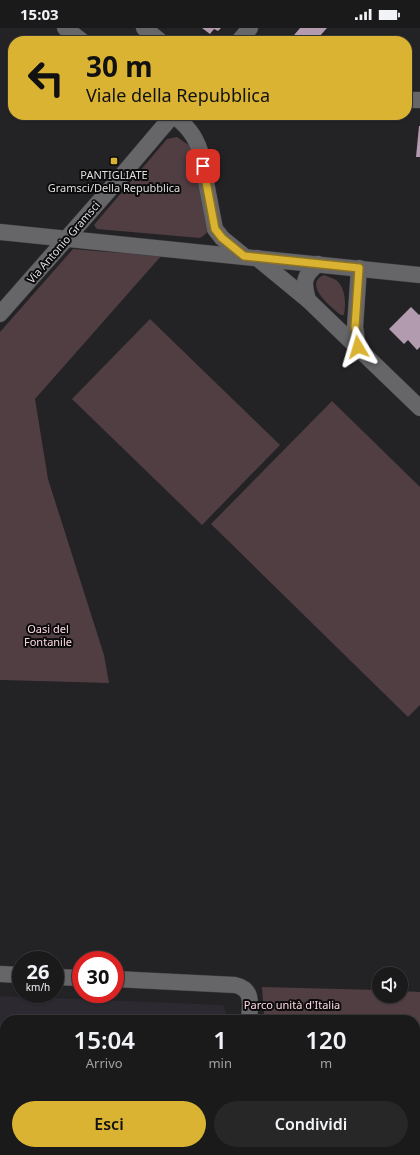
<!DOCTYPE html>
<html lang="it">
<head>
<meta charset="utf-8">
<style>
	:root { --surface:#1a1a1b; --page:#272728; --text:#f1f3f6; --muted:#9fa1a3; --line:#38383a; --accent:#dab333 }
	body { margin:0; font-family:"Noto Sans",sans-serif; background:var(--page); color:var(--text); height:100vh; display:flex; flex-direction:column; font-size:15px; white-space:nowrap }
	* { box-sizing:border-box; margin:0 }
	p { font-size:13px; color:var(--muted) }
	.icon { flex:none; width:22px; height:22px; fill:none; stroke:currentColor; stroke-width:2; stroke-linecap:round; stroke-linejoin:round }
	.map { position:relative; flex:1; overflow:hidden }
	.side { position:absolute; left:0px; top:987px; width:420px; height:140px; display:flex; flex-direction:column; background:var(--surface); border-radius:16px 16px 0 0; box-shadow:0 1px 3px #0004,0 0 0 1px var(--line) }
	.side>* { flex:none }
	.hud { position:absolute; left:8px; top:8px; width:404px; height:84px; border-radius:16px; box-shadow:0 1px 3px #0004,0 0 0 1px var(--line); background:#dab333; color:#111; overflow:hidden }
	.tools { position:absolute; left:372px; top:939px; display:grid; gap:8px }
	.tools a { display:grid; place-items:center; width:36px; height:36px; border-radius:50%; background:var(--surface); box-shadow:0 1px 3px #0004,0 0 0 1px var(--line); font-size:20px }
	.speed { position:absolute; left:12px; top:923px; display:flex; gap:8px; font-size:20px; font-weight:700; text-align:center }
	.speed>* { display:grid; place-content:center; width:52px; height:52px; border-radius:50%; background:var(--surface); box-shadow:0 1px 3px #0004,0 0 0 1px var(--line); line-height:1 }
	.speed small { font-size:10px; font-weight:400 }
	.speed .limit { border:6px solid #d22; background:#fff; color:#111 }
	.pin { position:absolute; display:grid; place-items:center; width:34px; height:34px; color:#fff; margin:-17px; border-radius:8px; box-shadow:0 2px 6px #0006 }
	.me { position:absolute; width:44px; margin:-22px; rotate:353deg; stroke-linejoin:round; filter:drop-shadow(0 0 3px #0008) }
	.turn { display:flex; align-items:center; gap:14px; height:84px; padding:0 12px; font-size:18px }
	.turn .icon { width:52px; height:52px; stroke-width:2.5 }
	.turn b { display:block; font-size:28px; line-height:34px }
	.eta { display:flex; justify-content:space-evenly; align-items:center; height:68px; text-align:center }
	.eta b { font-size:24px; font-weight:600; line-height:28px }
	.action { display:flex; gap:8px; margin-top:auto; padding:8px 12px }
	.action a { flex:1; height:46px; border-radius:24px; background:var(--accent); color:#111; font-size:16px; font-weight:600; line-height:46px; text-align:center }
	.action a+a { background:var(--page); color:var(--text) }
	.status { display:flex; justify-content:space-between; align-items:center; height:28px; padding:0 20px; background:var(--surface); direction:ltr }
	.status svg { height:11px; fill:currentColor }
	.map>svg:first-child { display:block }
	.built { fill:#2c2931 }
	.green { fill:#503e43 }
	.building { fill:#b39baf }
	.lines { fill:none; stroke-linecap:round; stroke-linejoin:round }
	.minor-casing { stroke:#3f3e40; stroke-width:17 }
	.minor { stroke:#666568; stroke-width:16 }
	.route-casing { stroke:#8e7421; stroke-width:10 }
	.route { stroke:#dab333; stroke-width:7 }
	.poi-dot { fill:#dab333; stroke:#0c0b0c; stroke-width:1.5 }
	.labels { text-anchor:middle; dominant-baseline:central; stroke-width:4; stroke-linejoin:round; paint-order:stroke }
	.poi-label { font-size:11px; fill:#dfdfe1; stroke:#0c0b0c }
	.street-label { font-size:11px; fill:#dfdfe1; stroke:#0c0b0c }
	.park-label { font-size:11px; fill:#fed9e2; stroke:#0c0b0c }
</style>
</head>
<body>
<div class="status"><b>15:03</b><svg viewBox="0 0 49 12"><path d="M0 12V9h3v3zM5 12V6h3v6zM10 12V3h3v9zM15 12V0h3v12zM26 1h20v11H26zM47 4h2v5h-2z"/></svg></div>
<div class="map">
<svg width="420" height="1127" viewBox="0 0 420 1127">
	<rect width="100%" height="100%" fill="#232224"/>
	<!-- built -->
	<g class="built">
		<path d="M0 968 223 977 230 992H5V1096L0 1093Z"/>
		<path d="M415 1068 420 1071V1127H343L335 1122H415Z"/>
		<path d="M48 1122H278L286 1127H56Z"/>
	</g>
	<!-- green -->
	<g class="green">
		<path d="M177 109 190 118 209 195C209 203 207 206 200 210L97 201 94 197 167 111Z"/>
		<path d="M73 221 109 224 162 227 35 371 48 451 104 627 109 655 2 652H0V304Z"/>
		<path d="M324 247C328 249 333 250 336 252 346 260 346 276 344 287H341C332 280 302 256 324 247Z"/>
		<path d="M150 291 280 417 202 497 72 371Z"/>
		<path d="M332 373 420 459V677L408 689 211 496Z"/>
		<path d="M262 959 379 962V968H401V963L420 964V1071L415 1068V992H276L264 988Z"/>
	</g>
	<!-- building -->
	<g class="building">
		<path d="M202 0H221L218 3 214 1 210 6Z"/>
		<path d="M300 0H327L319 9 324 13H289Z"/>
		<path d="M419 98H420V129H416Z"/>
		<path d="M411 279 419 287 420 286V319L417 322 408 312 404 316 389 301Z"/>
		<path d="M92 1122H234L242 1127H100Z"/>
	</g>
	<g class="lines">
		<!-- minor casing -->
		<g class="minor-casing">
			<g id="minor">
				<path d="M65 0 82 13"/>
				<path d="M144 0 160 13"/>
				<path d="M239 13 250 0"/>
				<path d="M407 72H420"/>
				<path d="M173 87C186 97 195 107 200 123L215 201 222 210 244 228"/>
				<path d="M0 204 420 247"/>
				<path d="M257 230 308 272 420 380"/>
				<path d="M308 272C303 254 303 248 318 236"/>
				<path d="M0 286 111 160 173 87"/>
				<path d="M358 319 355 299 359 240"/>
				<path d="M0 946 21 947"/>
				<path d="M55 949 81 950"/>
				<path d="M115 951 235 957C254 961 250 977 249 992"/>
				<path d="M304 1122 312 1127"/>
			</g>
		</g>
		<!-- minor -->
		<use href="#minor" class="minor"/>
	</g>
	<g class="lines">
		<!-- route casing -->
		<g class="route-casing">
			<path id="route" d="M203 138 215 201 222 210 244 228 359 240 355 299 358 319"/>
		</g>
		<!-- route -->
		<use href="#route" class="route"/>
	</g>
	<!-- markers -->
	<rect class="poi-dot" x="110" y="129" width="8" height="8" rx="2"/>
	<g class="labels">
		<!-- poi labels -->
		<g class="poi-label">
			<text x="114" y="146">PANTIGLIATE<tspan x="114" dy="13">Gramsci/Della Repubblica</tspan></text>
		</g>
		<!-- street labels -->
		<g class="street-label">
			<text transform="translate(63 214) rotate(-49)">Via Antonio Gramsci</text>
		</g>
		<!-- park labels -->
		<g class="park-label">
			<text x="48" y="600">Oasi del<tspan x="48" dy="13">Fontanile</tspan></text>
			<text x="292" y="976">Parco unità d'Italia</text>
		</g>
	</g>
</svg>
<div class="tools">
<a><svg class="icon" aria-label="sound" viewBox="0 0 24 24"><path d="M4 9h4l5-4v14l-5-4H4zM17 9q2 3 0 6"/></svg></a>
</div>
<div class="speed"><div>26<small>km/h</small></div><div class="limit">30</div></div>
<div class="pin" style="left:203px;top:138px;background:#d93025"><svg class="icon" aria-label="arrive" viewBox="0 0 24 24"><path d="M6 21V4h12l-3 4 3 4H6"/></svg></div>
<svg class="me" style="left:358px;top:319px" viewBox="-20 -20 40 40"><path d="M0-17L14 15 0 8-14 15z" fill="#dab333" stroke="#fff" stroke-width="4"/></svg>
<div class="hud">
<div class="turn"><svg class="icon" aria-label="left" viewBox="0 0 24 24"><path d="M17 20v-9H6M10 6l-5 5 5 5"/></svg><div><b>30 m</b>Viale della Repubblica</div></div>
</div>
<section class="side">
<div class="eta">
<div><b>15:04</b><p>Arrivo</p></div>
<div><b>1</b><p>min</p></div>
<div><b>120</b><p>m</p></div>
</div>
<div class="action"><a>Esci</a><a>Condividi</a></div>
</section>
</div>
</body>
</html>
